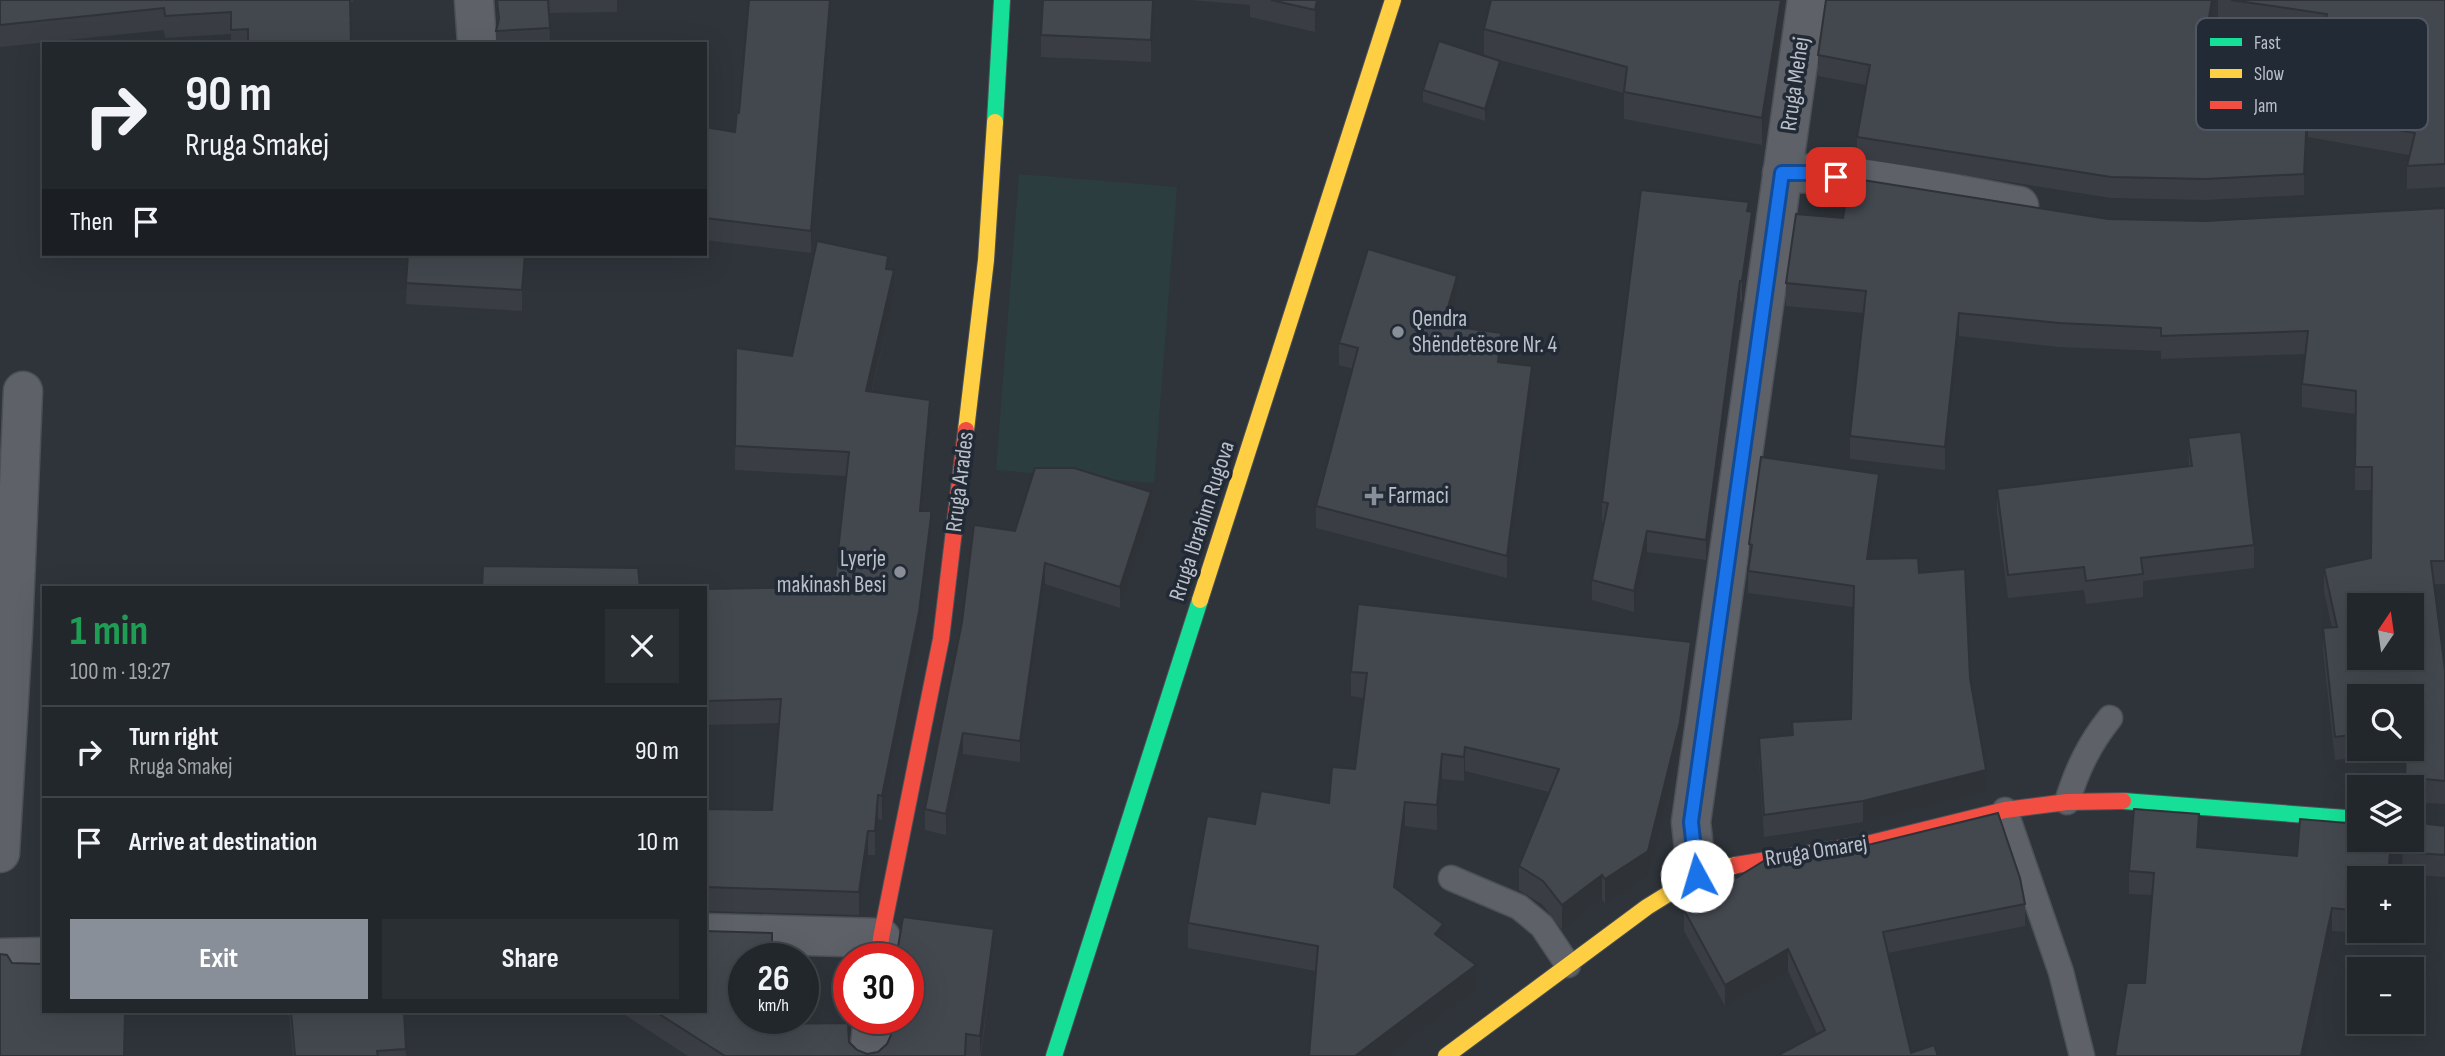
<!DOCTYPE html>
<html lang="en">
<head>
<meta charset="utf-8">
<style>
	:root { --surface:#22272c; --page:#2a2f34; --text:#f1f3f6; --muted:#a2a5a9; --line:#3f4448; --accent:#898f98 }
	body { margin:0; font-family:"Sofia Sans Condensed",sans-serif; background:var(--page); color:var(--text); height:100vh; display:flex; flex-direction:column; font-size:26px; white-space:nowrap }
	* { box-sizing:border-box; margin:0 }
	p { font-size:23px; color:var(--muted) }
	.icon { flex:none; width:38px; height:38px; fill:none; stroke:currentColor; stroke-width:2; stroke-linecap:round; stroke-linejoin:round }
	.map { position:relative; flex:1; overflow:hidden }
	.sheet { position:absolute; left:42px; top:586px; width:665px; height:427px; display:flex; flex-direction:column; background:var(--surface); border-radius:0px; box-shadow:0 7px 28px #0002,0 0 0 2px var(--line) }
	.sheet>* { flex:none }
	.top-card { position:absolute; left:42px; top:42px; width:665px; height:214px; border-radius:0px; box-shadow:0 7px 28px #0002,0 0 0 2px var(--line); background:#22272c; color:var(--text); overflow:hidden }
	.needle { width:46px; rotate:13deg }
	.fabs { position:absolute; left:2347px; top:593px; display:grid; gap:14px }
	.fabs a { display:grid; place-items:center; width:77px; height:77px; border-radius:0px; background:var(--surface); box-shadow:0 7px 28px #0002,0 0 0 2px var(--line); font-size:35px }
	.speed { position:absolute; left:728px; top:943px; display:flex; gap:14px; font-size:35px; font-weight:700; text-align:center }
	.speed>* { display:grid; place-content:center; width:91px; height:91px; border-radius:50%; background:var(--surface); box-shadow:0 7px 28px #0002,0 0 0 2px var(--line); line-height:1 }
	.speed small { font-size:18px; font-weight:400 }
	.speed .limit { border:10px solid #d22; background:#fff; color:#111 }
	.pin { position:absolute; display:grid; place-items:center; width:60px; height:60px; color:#fff; margin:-30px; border-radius:14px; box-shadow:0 4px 10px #0006 }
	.me { position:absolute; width:77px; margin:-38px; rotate:354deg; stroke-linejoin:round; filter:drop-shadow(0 0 5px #0008) }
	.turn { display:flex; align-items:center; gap:24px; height:147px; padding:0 28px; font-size:32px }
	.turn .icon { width:91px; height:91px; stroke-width:2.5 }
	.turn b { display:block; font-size:49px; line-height:60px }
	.then { display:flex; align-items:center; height:66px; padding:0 28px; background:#0003; gap:14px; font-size:26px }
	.round { display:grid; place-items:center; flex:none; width:74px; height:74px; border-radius:0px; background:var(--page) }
	.headline { display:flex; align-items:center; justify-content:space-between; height:119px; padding:0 28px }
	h1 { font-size:42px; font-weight:700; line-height:52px; color:#1e9e55 }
	.primary-button { display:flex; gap:14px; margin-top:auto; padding:14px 28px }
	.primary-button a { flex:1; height:80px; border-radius:0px; background:var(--accent); color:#fff; font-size:28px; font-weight:700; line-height:80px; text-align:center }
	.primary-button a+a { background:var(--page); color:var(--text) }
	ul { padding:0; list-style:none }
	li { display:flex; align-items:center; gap:21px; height:91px; padding:0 28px; border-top:2px solid var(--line) }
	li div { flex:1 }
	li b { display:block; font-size:26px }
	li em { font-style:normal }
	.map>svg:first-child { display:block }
	.garden { fill:#2b3d3f }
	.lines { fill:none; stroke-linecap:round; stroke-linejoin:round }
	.lane-casing { stroke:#4c5057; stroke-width:27 }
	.street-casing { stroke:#4c5057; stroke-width:41 }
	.fast-casing { stroke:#4c5057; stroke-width:18 }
	.slow-casing { stroke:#4c5057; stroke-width:18 }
	.jam-casing { stroke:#4c5057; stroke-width:18 }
	.lane { stroke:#5e6268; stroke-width:24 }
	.street { stroke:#5e6268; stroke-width:38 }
	.fast { stroke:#16e098; stroke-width:16 }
	.slow { stroke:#ffcf43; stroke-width:16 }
	.jam { stroke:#f24e42; stroke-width:16 }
	.wall { fill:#3a3e44; fill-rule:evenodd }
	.shaded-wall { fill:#2f3237 }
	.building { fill:#43484f; stroke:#2f3237; stroke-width:2; fill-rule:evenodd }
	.route-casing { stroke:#114b97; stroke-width:18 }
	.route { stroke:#1a73e8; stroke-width:12 }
	.poi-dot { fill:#898f98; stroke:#222a35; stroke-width:2.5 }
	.labels { text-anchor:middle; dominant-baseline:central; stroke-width:7; stroke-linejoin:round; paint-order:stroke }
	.street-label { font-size:23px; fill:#bac0ca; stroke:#222a35 }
	.poi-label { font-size:23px; fill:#bac0ca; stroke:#222a35; text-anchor:start }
	.key { fill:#222a35; stroke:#505762; stroke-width:2 }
	.key-label { font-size:19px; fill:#bac0ca }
</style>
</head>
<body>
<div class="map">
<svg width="2445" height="1056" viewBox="0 0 2445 1056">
	<rect width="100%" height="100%" fill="#2e343a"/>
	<!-- garden -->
	<path class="garden" d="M1019 174 1177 187 1154 483 996 470Z"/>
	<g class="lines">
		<!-- lane casing -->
		<g class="lane-casing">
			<g id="lane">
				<path d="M2067 802C2077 770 2089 744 2110 718"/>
				<path d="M2005 810 2061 972 2082 1056"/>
				<path d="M1451 878 1519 907 1542 926 1568 965"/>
			</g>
		</g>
		<!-- street casing -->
		<g class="street-casing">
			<g id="street">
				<path d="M474 0 477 43"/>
				<path d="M1782 173C1858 173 1944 192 2019 206"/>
				<path d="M0 853 13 631 23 391"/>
				<path d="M1697 876 1691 822 1807 0"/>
				<path d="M705 933 881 938"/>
				<path d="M0 958 44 957"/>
				<path d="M869 1056 873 1018"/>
			</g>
		</g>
		<!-- fast casing -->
		<g class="fast-casing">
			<g id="fast">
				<path d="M995 122 1002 0"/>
				<path d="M2123 801 2359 819"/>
				<path d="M1054 1056 1200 600"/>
			</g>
		</g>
		<!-- slow casing -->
		<g class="slow-casing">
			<g id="slow">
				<path d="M966 430 986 260 995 122"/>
				<path d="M1200 600 1393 0"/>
				<path d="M1446 1056 1647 907 1697 876 1736 865"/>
			</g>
		</g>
		<!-- jam casing -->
		<g class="jam-casing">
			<g id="jam">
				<path d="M1736 865 1867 844 2005 810 2067 802 2123 801"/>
				<path d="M879 959 881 938 941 639 966 430"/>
			</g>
		</g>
		<!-- lane -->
		<use href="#lane" class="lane"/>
		<!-- street -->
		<use href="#street" class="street"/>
		<!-- fast -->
		<use href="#fast" class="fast"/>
		<!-- slow -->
		<use href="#slow" class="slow"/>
		<!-- jam -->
		<use href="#jam" class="jam"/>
	</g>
	<!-- wall -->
	<g class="wall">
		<path d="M0 0H353V2H350L351 44H231V34L165 38 164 30 0 47Z"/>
		<path d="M496 0H617V12L549 13 550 44H496V31L498 25Z"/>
		<path d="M1154 0 1151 62 1041 57V35Z"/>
		<path d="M1190 0H1322L1315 32 1250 17V5Z"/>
		<path d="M1491 0H1785L1762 145 1624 119V93L1484 56V29Z"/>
		<path d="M2216 0 2199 93 2308 116 2304 195 2205 200 2111 198 1857 158V137L1866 85 1818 76V55Z"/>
		<path d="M2218 0H2445V187L2407 189V166L2409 155 2308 137V114L2323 37 2218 21Z"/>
		<path d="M830 22 811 253 705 240V127L735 132 739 113Z"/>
		<path d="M1500 73 1485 121 1423 102V90Z"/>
		<path d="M2445 208V584H2434L2445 670V804L2412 802V788H2405L2406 752 2335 760 2323 651V628H2332L2324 591V568L2371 558 2372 490H2355V414L2302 407V384L2305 354 2161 359V351L2059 347 1959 336 1945 470 1850 459V436L1864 313 1786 306V283L1843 218 2108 219 2206 221ZM2359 696H2412V749H2359Z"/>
		<path d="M1749 211 1752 232 1742 301H1740L1706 560 1647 552 1634 612 1592 600V580L1604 523 1602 522V502Z"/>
		<path d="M408 254H526L522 311 406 304Z"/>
		<path d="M888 269 894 294 872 392 930 424 922 511 931 540 919 636 882 820 878 819 875 855H868L859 915 705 911V809L772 810 779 723 705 725V589L834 587 846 476 735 470 736 348 792 356Z"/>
		<path d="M1457 298 1449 326 1501 355 1500 362 1532 388 1507 578 1316 528V506L1353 369 1339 365V343Z"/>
		<path d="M2188 438 2254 545V568L2143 581V597L2086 604 2084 590 2008 598 1997 512V489L2189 466Z"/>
		<path d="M1879 496 1870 559 1919 573 1970 678 1986 792 1863 822 1764 837 1759 760V738L1792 735 1851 719 1853 607 1748 593 1749 544Z"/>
		<path d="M1151 514 1120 608 1045 584 1020 762 963 754 946 835 925 830V809L1015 531Z"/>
		<path d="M1691 667 1680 747 1648 876 1605 904 1602 899 1562 930 1543 905 1519 890V866L1549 792 1465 771 1464 781 1442 779 1437 830 1405 826 1397 889 1443 940 1476 990 1388 1056H1309L1316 971 1188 948V923L1255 824 1329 803 1355 769 1364 698 1351 696V672Z"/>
		<path d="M2445 826V877L2402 874 2403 840Z"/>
		<path d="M2199 836 2198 847 2297 856 2392 840 2390 878H2359V931H2385V935L2332 931 2152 895 2129 894V871Z"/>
		<path d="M2025 904V926L1888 953 1911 1053 1938 1056H1777L1817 1034 1788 971 1725 1006 1684 931V910Z"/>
		<path d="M994 952 981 1056H688L622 1013V1012H705L771 1024 849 1042 857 1050 867 1054 878 1052Z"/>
		<path d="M289 1012H404L406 1056H293Z"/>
	</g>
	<!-- shaded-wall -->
	<g class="shaded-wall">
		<path d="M830 0V22L811 253V231Z"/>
		<path d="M1153 0H1154L1151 62V40Z"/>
		<path d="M1317 0H1322L1315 32V10Z"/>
		<path d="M1781 0H1785L1762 145V118Z"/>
		<path d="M2212 0H2216L2196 113V92Z"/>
		<path d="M1500 61V73L1485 121V109Z"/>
		<path d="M2308 95V116L2304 195V174Z"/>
		<path d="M1752 212V232L1742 301V281Z"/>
		<path d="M525 254H526L522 311V290Z"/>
		<path d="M894 270V294L866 415V391Z"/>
		<path d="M1457 276V298L1443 347V325Z"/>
		<path d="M1740 281V301L1706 560V540Z"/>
		<path d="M1959 313V336L1945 470V447Z"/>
		<path d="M1501 333V355L1498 384V362Z"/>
		<path d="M1532 366V388L1507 578V556Z"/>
		<path d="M930 400V424L920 534V511Z"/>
		<path d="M1879 474V496L1867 581V559Z"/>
		<path d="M1151 492V514L1120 608V587Z"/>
		<path d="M931 517V540L919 636 882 820V796Z"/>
		<path d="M1647 531V552L1634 612V591Z"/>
		<path d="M1045 563V584L1020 762V741Z"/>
		<path d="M1691 642V667L1680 747 1648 876 1605 904V879Z"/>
		<path d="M963 733V754L946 835V814Z"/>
		<path d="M1465 747V771L1464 781V757Z"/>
		<path d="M1442 754V779L1437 830V805Z"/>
		<path d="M1986 770V792L1863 822V801Z"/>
		<path d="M878 795V819L875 855V831Z"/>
		<path d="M1405 802V826L1394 912V887Z"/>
		<path d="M2199 814V836L2197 869V847Z"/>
		<path d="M868 831V855L859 915V892Z"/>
		<path d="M2391 840H2392V849L2390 878H2388Z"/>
		<path d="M1602 875V899L1562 930V905Z"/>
		<path d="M2332 908V931L2305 1056H2301Z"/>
		<path d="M1443 924V949L1435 934Z"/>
		<path d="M994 929V952L980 1056V1036Z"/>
		<path d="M1788 949V971L1725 1006V985Z"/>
		<path d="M1476 965V990L1388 1056H1355Z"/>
	</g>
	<!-- building -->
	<g class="building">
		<path d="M0 0H350L351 44H248V29L231 30V12L165 16 164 8 0 25Z"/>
		<path d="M497 0H548L550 28 496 31 499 19Z"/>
		<path d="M749 0H830L811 231 705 218V127L735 132 737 112 739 113Z"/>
		<path d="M1043 0H1153L1151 40 1041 35Z"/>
		<path d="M1271 0H1317L1315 10Z"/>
		<path d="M1491 0H1781L1762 118 1624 92 1627 67 1484 29Z"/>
		<path d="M1826 0H2212L2196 92 2308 95 2304 174 2205 179 2111 177 1857 137 1870 65 1818 55Z"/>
		<path d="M2231 0H2445V164L2407 166 2415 133 2308 114 2327 14Z"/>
		<path d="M1439 41 1500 61 1485 109 1423 90Z"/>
		<path d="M1850 178 2108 219 2206 221 2445 208V561H2431L2445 670V781L2414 778 2405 780 2406 749H2412V696H2359V734L2335 737 2323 628 2337 627 2324 568 2371 558 2372 467H2355L2356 391 2302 384 2308 331 2161 336V328L2059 323 1959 313 1945 447 1850 436 1866 291 1786 283 1796 214 1843 218ZM2359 606H2412V658H2359Z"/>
		<path d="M1641 190 1749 202 1747 211 1752 212 1742 281H1740L1706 540 1647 531 1634 591 1592 580 1608 503 1602 502Z"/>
		<path d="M817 241 888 256 886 269 894 270 866 391 930 400 920 511H931V517L919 612 882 796 878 795 875 831H868L859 892 705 887V809L772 810 781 699 705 701V589L834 587 849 452 735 446 736 348 792 356Z"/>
		<path d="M1368 249 1457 276 1443 325 1501 333 1498 362 1532 366 1507 556 1316 506 1358 348 1339 343Z"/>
		<path d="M408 254H525L522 290 406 283Z"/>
		<path d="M2241 432 2254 545 2141 558 2143 574 2086 581 2084 567 2008 575 1997 489 2192 466 2188 438Z"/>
		<path d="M1761 457 1879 474 1867 559 1918 558 1919 573 1965 569 1970 678 1986 770 1863 801 1764 815 1759 738 1793 735 1792 722 1851 719 1854 586 1748 571 1752 545 1749 544Z"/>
		<path d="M1035 468H1074L1151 492 1120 587 1045 563 1020 741 963 733 946 814 925 809 962 622 974 525 1015 531Z"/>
		<path d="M483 566 638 568 640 588H482Z"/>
		<path d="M1358 604 1691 642 1680 722 1648 851 1605 879 1602 875 1562 905 1543 881 1519 866 1559 769 1465 747 1464 757 1442 754 1437 805 1405 802 1394 887 1443 924 1435 934 1476 965 1355 1056H1309L1318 946 1188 923 1207 816 1255 824 1261 791 1329 803 1332 767 1355 769 1367 673 1351 672Z"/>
		<path d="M2134 809 2199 814 2197 847 2297 856 2300 819 2359 824V840H2391L2388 878H2359V911L2332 908 2301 1056H2115L2127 983H2145L2154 873 2129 871Z"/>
		<path d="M1998 813 2020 878 2025 904 1883 932 1911 1053 1934 1045 1938 1056H1777L1825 1030 1788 949 1725 985 1684 910 1767 859 1872 844Z"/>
		<path d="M2412 822 2445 826V855L2402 852 2403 840H2412Z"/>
		<path d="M903 917 994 929 980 1036 966 1034 965 1056H725L656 1012H705V931L772 933V959H744V1018H771V1024L848 1023 849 1042 857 1050 867 1054 878 1052 887 1044 891 1035 892 1018H908V959H896Z"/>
		<path d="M0 954 7 955 12 963 44 964V1012H125L124 1056H0Z"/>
		<path d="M291 1012H404L406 1049 377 1051 378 1056H295Z"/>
	</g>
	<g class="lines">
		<!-- route casing -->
		<g class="route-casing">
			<path id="route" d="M1697 876 1691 822 1782 173H1810L1836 177"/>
		</g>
		<!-- route -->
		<use href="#route" class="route"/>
	</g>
	<!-- markers -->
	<g class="poi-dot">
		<circle cx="1398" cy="332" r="7"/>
		<path d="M1370.5 485.5h7v7h7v7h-7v7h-7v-7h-7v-7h7z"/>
		<circle cx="900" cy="572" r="7"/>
	</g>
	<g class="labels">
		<!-- street labels -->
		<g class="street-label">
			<text transform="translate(1795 84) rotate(-82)">Rruga Mehej</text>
			<text transform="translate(960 482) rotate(-83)">Rruga Arades</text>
			<text transform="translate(1202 521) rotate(-72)">Rruga Ibrahim Rugova</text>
			<text transform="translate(1816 851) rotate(-9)">Rruga Omarej</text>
		</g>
		<!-- poi labels -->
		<g class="poi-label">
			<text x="1412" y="319">Qendra<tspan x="1412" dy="26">Shëndetësore Nr. 4</tspan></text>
			<text x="1388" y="496">Farmaci</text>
			<text x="886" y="559" text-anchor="end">Lyerje<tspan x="886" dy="26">makinash Besi</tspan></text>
		</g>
	</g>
	<!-- legend -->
	<rect x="2196" y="18" width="232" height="112" rx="10" class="key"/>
	<rect x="2210" y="38" width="32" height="8" fill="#16e098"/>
	<rect x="2210" y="69" width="32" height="9" fill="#ffcf43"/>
	<rect x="2210" y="101" width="32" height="8" fill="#f24e42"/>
	<g class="key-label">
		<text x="2254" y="49">Fast</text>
		<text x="2254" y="80">Slow</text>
		<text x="2254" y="112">Jam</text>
	</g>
</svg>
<div class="fabs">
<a><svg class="needle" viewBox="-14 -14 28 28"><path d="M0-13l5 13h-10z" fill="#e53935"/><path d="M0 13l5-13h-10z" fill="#a2a5a9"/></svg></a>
<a><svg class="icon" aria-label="search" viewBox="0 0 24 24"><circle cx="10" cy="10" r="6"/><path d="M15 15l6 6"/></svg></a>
<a><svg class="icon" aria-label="layers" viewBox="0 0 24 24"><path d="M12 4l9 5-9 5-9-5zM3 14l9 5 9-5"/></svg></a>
<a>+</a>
<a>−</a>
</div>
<div class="speed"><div>26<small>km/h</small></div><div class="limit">30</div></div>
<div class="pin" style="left:1836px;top:177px;background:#d93025"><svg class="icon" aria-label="arrive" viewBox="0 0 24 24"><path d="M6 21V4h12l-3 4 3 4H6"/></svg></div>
<svg class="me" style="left:1697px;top:876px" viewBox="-20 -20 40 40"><circle r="19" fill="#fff"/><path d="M0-13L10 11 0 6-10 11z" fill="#1a73e8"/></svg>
<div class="top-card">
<div class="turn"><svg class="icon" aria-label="right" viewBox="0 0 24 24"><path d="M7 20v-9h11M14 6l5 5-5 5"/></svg><div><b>90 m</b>Rruga Smakej</div></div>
<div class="then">Then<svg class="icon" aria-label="arrive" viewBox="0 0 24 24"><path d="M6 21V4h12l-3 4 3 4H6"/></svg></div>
</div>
<section class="sheet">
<div class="headline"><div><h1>1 min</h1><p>100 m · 19:27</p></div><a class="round"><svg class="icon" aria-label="close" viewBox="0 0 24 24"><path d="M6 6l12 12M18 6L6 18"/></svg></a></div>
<ul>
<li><svg class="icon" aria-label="right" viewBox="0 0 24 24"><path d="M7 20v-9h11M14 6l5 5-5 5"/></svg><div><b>Turn right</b><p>Rruga Smakej</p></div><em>90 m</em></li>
<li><svg class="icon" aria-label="arrive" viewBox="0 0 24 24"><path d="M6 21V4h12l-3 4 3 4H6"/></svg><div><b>Arrive at destination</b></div><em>10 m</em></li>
</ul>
<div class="primary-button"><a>Exit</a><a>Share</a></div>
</section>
</div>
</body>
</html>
